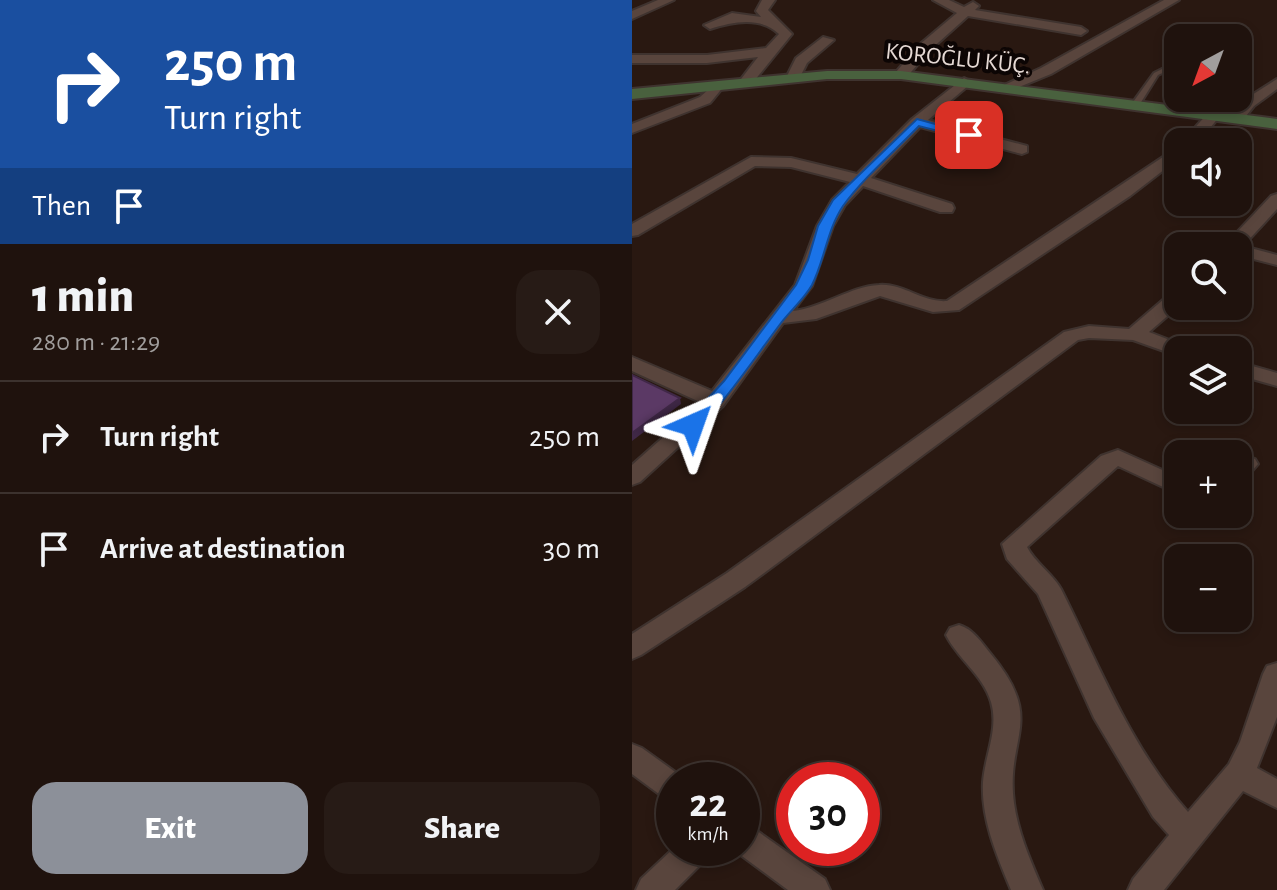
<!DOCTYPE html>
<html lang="en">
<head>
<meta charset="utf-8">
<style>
	:root { --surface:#1f120d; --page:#271b16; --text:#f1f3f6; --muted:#a19e9d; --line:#3c322e; --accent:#8c9099 }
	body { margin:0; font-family:"Alegreya Sans",sans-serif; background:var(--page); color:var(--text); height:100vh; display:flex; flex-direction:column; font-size:30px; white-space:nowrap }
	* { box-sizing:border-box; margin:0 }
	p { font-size:26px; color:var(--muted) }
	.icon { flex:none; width:44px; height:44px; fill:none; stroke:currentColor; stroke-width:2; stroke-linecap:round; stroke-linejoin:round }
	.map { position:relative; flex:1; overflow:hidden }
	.side { display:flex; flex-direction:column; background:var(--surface); width:632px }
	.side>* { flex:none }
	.hud { background:#1a4fa0; color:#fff; overflow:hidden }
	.needle { width:52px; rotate:221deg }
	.buttons { position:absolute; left:532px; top:24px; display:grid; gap:16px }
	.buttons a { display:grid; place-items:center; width:88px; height:88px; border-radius:16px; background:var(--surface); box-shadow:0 4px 12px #0003,0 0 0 2px var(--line); font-size:40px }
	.speed { position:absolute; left:24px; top:762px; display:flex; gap:16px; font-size:40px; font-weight:700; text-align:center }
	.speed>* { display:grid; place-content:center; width:104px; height:104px; border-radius:50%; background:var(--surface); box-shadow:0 4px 12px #0003,0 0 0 2px var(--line); line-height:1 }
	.speed small { font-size:20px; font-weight:400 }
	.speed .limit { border:12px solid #d22; background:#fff; color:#111 }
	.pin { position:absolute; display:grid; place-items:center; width:68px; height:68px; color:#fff; margin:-34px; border-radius:16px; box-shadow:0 4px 12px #0006 }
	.me { position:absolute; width:88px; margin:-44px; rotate:43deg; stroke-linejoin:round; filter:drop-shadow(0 0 6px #0008) }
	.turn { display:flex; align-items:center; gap:28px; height:168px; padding:0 32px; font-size:36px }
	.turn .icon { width:104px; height:104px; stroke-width:2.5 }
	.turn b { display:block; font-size:56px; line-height:68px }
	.then { display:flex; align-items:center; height:76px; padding:0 32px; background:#0003; gap:16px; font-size:30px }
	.round { display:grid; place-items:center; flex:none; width:84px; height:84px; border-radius:24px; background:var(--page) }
	.summary { display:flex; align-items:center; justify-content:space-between; height:136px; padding:0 32px }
	h1 { font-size:48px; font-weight:800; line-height:60px }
	.primary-button { display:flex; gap:16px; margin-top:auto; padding:16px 32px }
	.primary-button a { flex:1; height:92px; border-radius:24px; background:var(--accent); color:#fff; font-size:32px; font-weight:800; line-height:92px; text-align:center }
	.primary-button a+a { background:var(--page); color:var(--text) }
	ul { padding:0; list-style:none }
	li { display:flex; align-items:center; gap:24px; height:112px; padding:0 32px; border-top:2px solid var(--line) }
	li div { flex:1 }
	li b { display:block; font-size:30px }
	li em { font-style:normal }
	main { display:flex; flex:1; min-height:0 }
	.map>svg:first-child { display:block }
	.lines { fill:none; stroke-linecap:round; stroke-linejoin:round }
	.lane-casing { stroke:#3f332f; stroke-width:4 }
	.street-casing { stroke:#3f332f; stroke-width:4 }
	.secondary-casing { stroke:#3f332f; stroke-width:4 }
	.lane { fill:#59453d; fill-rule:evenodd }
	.street { fill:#59453d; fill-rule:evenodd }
	.secondary { fill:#49613e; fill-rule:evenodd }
	.shaded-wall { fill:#402847 }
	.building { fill:#5b3965; stroke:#402847; stroke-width:2 }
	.route { fill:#1a73e8; stroke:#114b97; stroke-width:2 }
	.labels { text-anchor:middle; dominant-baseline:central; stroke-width:8; stroke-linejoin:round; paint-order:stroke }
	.far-street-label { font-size:24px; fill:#e5d9d4; stroke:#0c0504 }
</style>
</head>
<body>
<main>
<section class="side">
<div class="hud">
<div class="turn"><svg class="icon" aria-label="right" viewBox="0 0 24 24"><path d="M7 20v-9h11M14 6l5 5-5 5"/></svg><div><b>250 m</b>Turn right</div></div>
<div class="then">Then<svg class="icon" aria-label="arrive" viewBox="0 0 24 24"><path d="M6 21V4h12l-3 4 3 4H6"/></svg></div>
</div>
<div class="summary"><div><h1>1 min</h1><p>280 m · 21:29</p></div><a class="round"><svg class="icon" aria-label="close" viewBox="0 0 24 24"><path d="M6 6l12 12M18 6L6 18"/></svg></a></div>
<ul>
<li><svg class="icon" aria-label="right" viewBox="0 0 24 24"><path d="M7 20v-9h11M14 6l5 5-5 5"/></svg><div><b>Turn right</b></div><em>250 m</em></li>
<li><svg class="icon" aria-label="arrive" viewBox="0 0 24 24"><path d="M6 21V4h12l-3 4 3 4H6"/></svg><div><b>Arrive at destination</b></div><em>30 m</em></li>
</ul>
<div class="primary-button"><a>Exit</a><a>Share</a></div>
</section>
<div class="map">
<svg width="645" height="890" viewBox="0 0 645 890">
	<rect width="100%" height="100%" fill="#291811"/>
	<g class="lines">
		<!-- lane casing -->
		<g class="lane-casing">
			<path id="lane" d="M546 61V66L526 75 506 107H500L499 105 522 73Z"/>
		</g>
		<!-- street casing -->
		<g class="street-casing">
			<g id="street">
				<path d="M26 0H42L0 19V11Z"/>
				<path d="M130 0H143L136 10 160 34 118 86 106 83 126 57 75 63H0V55H75L134 48 147 34C128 16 101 22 78 29L72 25 100 13 129 17 124 11Z"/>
				<path d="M301 0H317L332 7 341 2 347 6 343 10 449 27 455 31 449 35 336 16 297 51 274 78H264V72L287 45 325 13Z"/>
				<path d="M532 0H547L419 74 380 90 368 87 409 68Z"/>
				<path d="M191 37 202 40 175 63 166 81H156L154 78 164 58Z"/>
				<path d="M332 78 339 82 337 85 296 120 395 146V152L390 154 288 127 239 178 320 204 322 208 320 212H308L231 186 213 205 201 226 180 286 161 311C190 308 219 286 247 285 271 283 291 303 315 301L546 147V159L498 196 327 310 301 312 248 296 184 319 151 323 91 406 8 482 0 485V465L70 403 0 371V357L80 391 163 285 185 226 200 200 218 182 159 167 123 166 6 235 0 236V224L119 157 159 158 225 174 280 119Z"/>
				<path d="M645 79V89L622 106 610 121H600L598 118 612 100Z"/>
				<path d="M85 82 92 86 78 103 0 133V124L68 97Z"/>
				<path d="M581 112 588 116 566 142H550L576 113Z"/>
				<path d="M645 194V209L611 246 645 255V265L606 255V246H592L639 196Z"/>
				<path d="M546 291 547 306 517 332 553 346 556 350H546V356L501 340 457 338 446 340 113 587 9 655 0 659V634L95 573 432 332 457 326 497 329 539 293Z"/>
				<path d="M606 362 645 373V386L606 375Z"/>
				<path d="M486 450 546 477V494L486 466 395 547C403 563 420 573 429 589 467 665 499 748 556 812L597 764 608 742 631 674 635 666 645 663V717L625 768 645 779V808L611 791 532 890H496L501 879 537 835 521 817 462 718 406 594 375 559 370 544 469 456Z"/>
				<path d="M615 456 623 459 626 464 614 478 606 481V460Z"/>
				<path d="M327 625C341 629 349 642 358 653 415 721 373 735 382 803 386 833 399 862 411 890H379C365 856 349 819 351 782 353 755 367 729 359 702 351 675 326 659 314 635L318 628Z"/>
				<path d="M0 744 10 748 53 779 42 780V801L31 797 0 774Z"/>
				<path d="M110 824 121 828 193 879 198 890H156L99 848H110Z"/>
				<path d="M42 848H80L75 858 43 890H4L9 879Z"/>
			</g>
		</g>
		<!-- secondary casing -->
		<g class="secondary-casing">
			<path id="secondary" d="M195 71H269L645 119V129L269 79H195L0 99V89Z"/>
		</g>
		<!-- lane -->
		<use href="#lane" class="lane"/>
		<!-- street -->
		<use href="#street" class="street"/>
		<!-- secondary -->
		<use href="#secondary" class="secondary"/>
	</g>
	<!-- shaded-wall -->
	<path class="shaded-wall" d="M48 398 49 404 0 441V433Z"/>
	<!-- building -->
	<path class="building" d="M0 375 48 398 0 433Z"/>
	<!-- route -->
	<path class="route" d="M285 119 344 135 337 139 287 126C262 152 232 177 211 206 195 230 193 259 180 285 172 299 159 310 149 323 122 359 98 395 67 429H55L52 425 55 421 92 381 164 285 176 260 186 226 201 200Z"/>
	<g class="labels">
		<!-- far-street labels -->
		<g class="far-street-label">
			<text transform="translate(326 59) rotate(6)">KOROĞLU KÜÇ.</text>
		</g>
	</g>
</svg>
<div class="buttons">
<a><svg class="needle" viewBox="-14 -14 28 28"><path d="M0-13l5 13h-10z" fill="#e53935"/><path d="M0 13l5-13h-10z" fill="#a19e9d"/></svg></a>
<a><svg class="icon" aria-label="sound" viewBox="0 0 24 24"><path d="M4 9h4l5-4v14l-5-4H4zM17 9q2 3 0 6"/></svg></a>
<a><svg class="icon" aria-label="search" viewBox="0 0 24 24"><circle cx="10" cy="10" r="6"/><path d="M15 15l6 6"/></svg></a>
<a><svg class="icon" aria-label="layers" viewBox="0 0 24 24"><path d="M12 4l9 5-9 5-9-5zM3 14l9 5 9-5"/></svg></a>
<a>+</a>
<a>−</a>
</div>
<div class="speed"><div>22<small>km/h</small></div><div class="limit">30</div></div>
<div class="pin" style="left:337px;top:135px;background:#d93025"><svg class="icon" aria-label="arrive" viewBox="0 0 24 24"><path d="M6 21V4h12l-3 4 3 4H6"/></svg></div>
<svg class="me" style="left:61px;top:425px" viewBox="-20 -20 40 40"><path d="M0-17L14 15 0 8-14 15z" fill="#1a73e8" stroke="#fff" stroke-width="4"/></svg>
</div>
</main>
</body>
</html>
